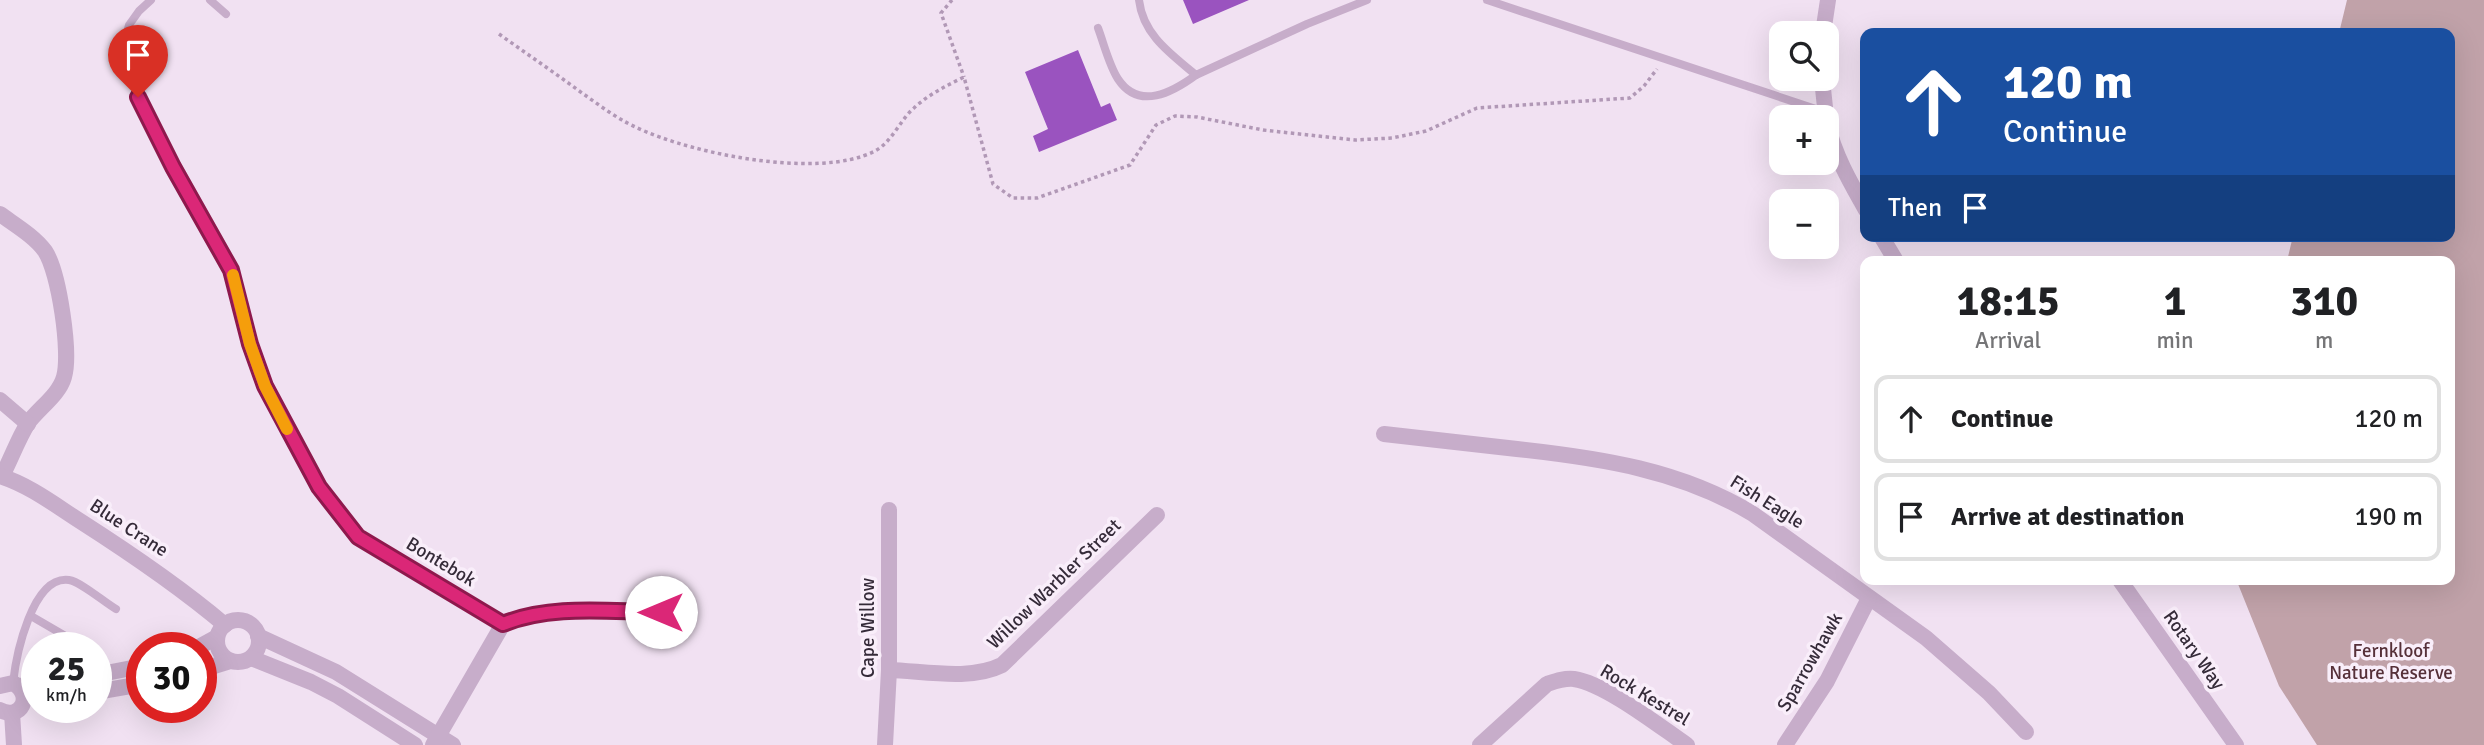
<!DOCTYPE html>
<html lang="en">
<head>
<meta charset="utf-8">
<style>
	:root { --surface:#fff; --page:#f2f2f2; --text:#202124; --muted:#757577; --line:#e0e0e0 }
	body { margin:0; font-family:Signika,sans-serif; background:var(--page); color:var(--text); height:100vh; display:flex; flex-direction:column; font-size:26px; white-space:nowrap }
	* { box-sizing:border-box; margin:0 }
	p { font-size:23px; color:var(--muted) }
	.icon { flex:none; width:38px; height:38px; fill:none; stroke:currentColor; stroke-width:2; stroke-linecap:round; stroke-linejoin:round }
	.map { position:relative; flex:1; overflow:hidden }
	.panel { position:absolute; left:1860px; top:256px; width:595px; height:329px; display:flex; flex-direction:column; background:var(--surface); border-radius:14px; box-shadow:0 7px 28px #0002 }
	.panel>* { flex:none }
	.hud { position:absolute; left:1860px; top:28px; width:595px; height:214px; border-radius:14px; box-shadow:0 7px 28px #0002; background:#1a4fa0; color:#fff; overflow:hidden }
	.buttons { position:absolute; left:1769px; top:21px; display:grid; gap:14px }
	.buttons a { display:grid; place-items:center; width:70px; height:70px; border-radius:14px; background:var(--surface); box-shadow:0 7px 28px #0002; font-size:35px }
	.speed { position:absolute; left:21px; top:632px; display:flex; gap:14px; font-size:35px; font-weight:700; text-align:center }
	.speed>* { display:grid; place-content:center; width:91px; height:91px; border-radius:50%; background:var(--surface); box-shadow:0 7px 28px #0002; line-height:1 }
	.speed small { font-size:18px; font-weight:400 }
	.speed .limit { border:10px solid #d22; background:#fff; color:#111 }
	.pin { position:absolute; display:grid; place-items:center; width:60px; height:60px; color:#fff; margin:-72px -30px; border-radius:50% 50% 50% 0; rotate:-45deg; box-shadow:0 0 7px #0007 }
	.pin .icon { rotate:45deg }
	.me { position:absolute; width:77px; margin:-38px; rotate:270deg; stroke-linejoin:round; filter:drop-shadow(0 0 5px #0008) }
	.turn { display:flex; align-items:center; gap:24px; height:147px; padding:0 28px; font-size:32px }
	.turn .icon { width:91px; height:91px; stroke-width:2.5 }
	.turn b { display:block; font-size:49px; line-height:60px }
	.then { display:flex; align-items:center; height:66px; padding:0 28px; background:#0003; gap:14px; font-size:26px }
	.eta { display:flex; justify-content:space-evenly; align-items:center; height:119px; text-align:center }
	.eta b { font-size:42px; font-weight:700; line-height:49px }
	ul { padding:0; list-style:none }
	li { display:flex; align-items:center; gap:21px; height:88px; margin:0 14px 10px; padding:0 14px; border:4px solid var(--line); border-radius:14px }
	li div { flex:1 }
	li b { display:block; font-size:26px }
	li em { font-style:normal }
	.map>svg:first-child { display:block }
	.green { fill:#c1a2a9 }
	.building { fill:#9a53bf }
	.lines { fill:none; stroke-linecap:round; stroke-linejoin:round }
	.path { stroke:#b198b6; stroke-width:3.5; stroke-dasharray:3.5 3.5; stroke-linecap:butt }
	.service { stroke:#c7adca; stroke-width:8 }
	.minor { stroke:#c7adca; stroke-width:16 }
	.route-casing { stroke:#8e194d; stroke-width:18 }
	.route { stroke:#db2777; stroke-width:12 }
	.slow { stroke:#f59e0b; stroke-width:12 }
	.labels { text-anchor:middle; dominant-baseline:central; stroke-width:7; stroke-linejoin:round; paint-order:stroke }
	.street-label { font-size:19px; fill:#352b39; stroke:#f9eefa }
	.park-label { font-size:19px; fill:#563039; stroke:#f9eefa }
</style>
</head>
<body>
<div class="map">
<svg width="2484" height="745" viewBox="0 0 2484 745">
	<rect width="100%" height="100%" fill="#f1e1f2"/>
	<!-- green -->
	<path class="green" d="M2347 0H2484V745H2317L2279 686 2236 579H2450V261H2287L2293 236H2450V33H2339Z"/>
	<!-- building -->
	<g class="building">
		<path d="M1183 0H1249L1193 24Z"/>
		<path d="M1078 50 1101 107 1110 103 1117 120 1039 152 1033 136 1048 129 1025 72Z"/>
	</g>
	<g class="lines">
		<!-- path -->
		<g class="path">
			<path d="M952 0 941 13 964 77"/>
			<path d="M499 34C527 54 555 73 582 93 595 102 608 112 622 120 676 152 818 181 875 151 892 142 900 120 914 108 929 94 946 86 964 77L993 184 1013 198H1037L1130 165 1156 125 1175 116 1197 117 1263 130 1355 140 1392 138 1426 131 1477 108 1630 98 1644 86 1657 69"/>
		</g>
		<!-- service -->
		<g class="service">
			<path d="M151 0 139 11 129 25 126 36 130 72 138 97 173 168 216 239 231 270 250 344 265 386 319 487 358 537"/>
			<path d="M210 0 226 14"/>
			<path d="M1139 0C1143 35 1171 54 1196 75L1307 24 1367 0"/>
			<path d="M1487 0 1825 112"/>
			<path d="M1098 28C1104 44 1109 65 1118 79 1139 111 1173 92 1196 75"/>
			<path d="M31 616 86 648"/>
			<path d="M13 683C16 656 32 575 69 580 81 582 104 602 116 609"/>
		</g>
		<!-- minor -->
		<g class="minor">
			<path d="M1823 33 1828 0"/>
			<path d="M1822 79 1826 117"/>
			<path d="M1827 123C1834 154 1850 182 1866 210"/>
			<path d="M0 214C15 225 34 236 45 251 59 272 71 353 64 377 59 395 39 408 28 423 18 439 11 459 2 476"/>
			<path d="M1881 236 1896 261"/>
			<path d="M0 400 28 424"/>
			<path d="M1384 434C1428 439 1473 444 1517 449 1600 458 1681 470 1753 514L1926 638 1989 693 2026 732"/>
			<path d="M0 476C29 485 55 505 80 521 130 553 179 586 225 625"/>
			<path d="M358 537 503 624"/>
			<path d="M2119 579 2236 745"/>
			<circle cx="238" cy="641" r="21"/>
			<path d="M258 636 336 672 453 745"/>
			<path d="M197 648 217 637"/>
			<path d="M251 658 311 682 338 696 415 745"/>
			<path d="M201 670 230 661"/>
			<path d="M889 670C924 671 970 681 1002 665L1157 515"/>
			<path d="M96 675 142 666"/>
			<path d="M0 686 13 683C34 695 21 721 0 710"/>
			<path d="M19 686 37 684"/>
			<path d="M96 692 142 684"/>
			<path d="M12 713 14 745"/>
			<path d="M433 745 503 624C551 604 610 612 661 612"/>
			<path d="M885 745 889 670V510"/>
			<path d="M1480 745 1547 684C1556 681 1564 678 1574 679 1606 684 1659 726 1687 745"/>
			<path d="M1785 745 1827 681 1869 598"/>
		</g>
	</g>
	<g class="lines">
		<!-- route casing -->
		<g class="route-casing">
			<path id="route" d="M138 97 173 167 231 270 250 344 265 386 319 487 358 537 503 624C551 604 610 612 661 612"/>
		</g>
		<!-- route -->
		<use href="#route" class="route"/>
		<!-- slow -->
		<path class="slow" d="M233 275 250 344 265 386 287 429"/>
	</g>
	<g class="labels">
		<!-- street labels -->
		<g class="street-label">
			<text transform="translate(1767 502) rotate(32)">Fish Eagle</text>
			<text transform="translate(129 528) rotate(33)">Blue Crane</text>
			<text transform="translate(441 562) rotate(31)">Bontebok</text>
			<text transform="translate(1054 584) rotate(-44)">Willow Warbler Street</text>
			<text transform="translate(868 628) rotate(-90)">Cape Willow</text>
			<text transform="translate(2194 650) rotate(55)">Rotary Way</text>
			<text transform="translate(1810 662) rotate(-60)">Sparrowhawk</text>
			<text transform="translate(1645 695) rotate(31)">Rock Kestrel</text>
		</g>
		<!-- park labels -->
		<g class="park-label">
			<text x="2391" y="651">Fernkloof<tspan x="2391" dy="22">Nature Reserve</tspan></text>
		</g>
	</g>
</svg>
<div class="buttons">
<a><svg class="icon" aria-label="search" viewBox="0 0 24 24"><circle cx="10" cy="10" r="6"/><path d="M15 15l6 6"/></svg></a>
<a>+</a>
<a>−</a>
</div>
<div class="speed"><div>25<small>km/h</small></div><div class="limit">30</div></div>
<div class="pin" style="left:138px;top:97px;background:#d93025"><svg class="icon" aria-label="arrive" viewBox="0 0 24 24"><path d="M6 21V4h12l-3 4 3 4H6"/></svg></div>
<svg class="me" style="left:661px;top:612px" viewBox="-20 -20 40 40"><circle r="19" fill="#fff"/><path d="M0-13L10 11 0 6-10 11z" fill="#db2777"/></svg>
<div class="hud">
<div class="turn"><svg class="icon" aria-label="ahead" viewBox="0 0 24 24"><path d="M12 20V5M6 11l6-6 6 6"/></svg><div><b>120 m</b>Continue</div></div>
<div class="then">Then<svg class="icon" aria-label="arrive" viewBox="0 0 24 24"><path d="M6 21V4h12l-3 4 3 4H6"/></svg></div>
</div>
<section class="panel">
<div class="eta">
<div><b>18:15</b><p>Arrival</p></div>
<div><b>1</b><p>min</p></div>
<div><b>310</b><p>m</p></div>
</div>
<ul>
<li><svg class="icon" aria-label="ahead" viewBox="0 0 24 24"><path d="M12 20V5M6 11l6-6 6 6"/></svg><div><b>Continue</b></div><em>120 m</em></li>
<li><svg class="icon" aria-label="arrive" viewBox="0 0 24 24"><path d="M6 21V4h12l-3 4 3 4H6"/></svg><div><b>Arrive at destination</b></div><em>190 m</em></li>
</ul>
</section>
</div>
</body>
</html>
